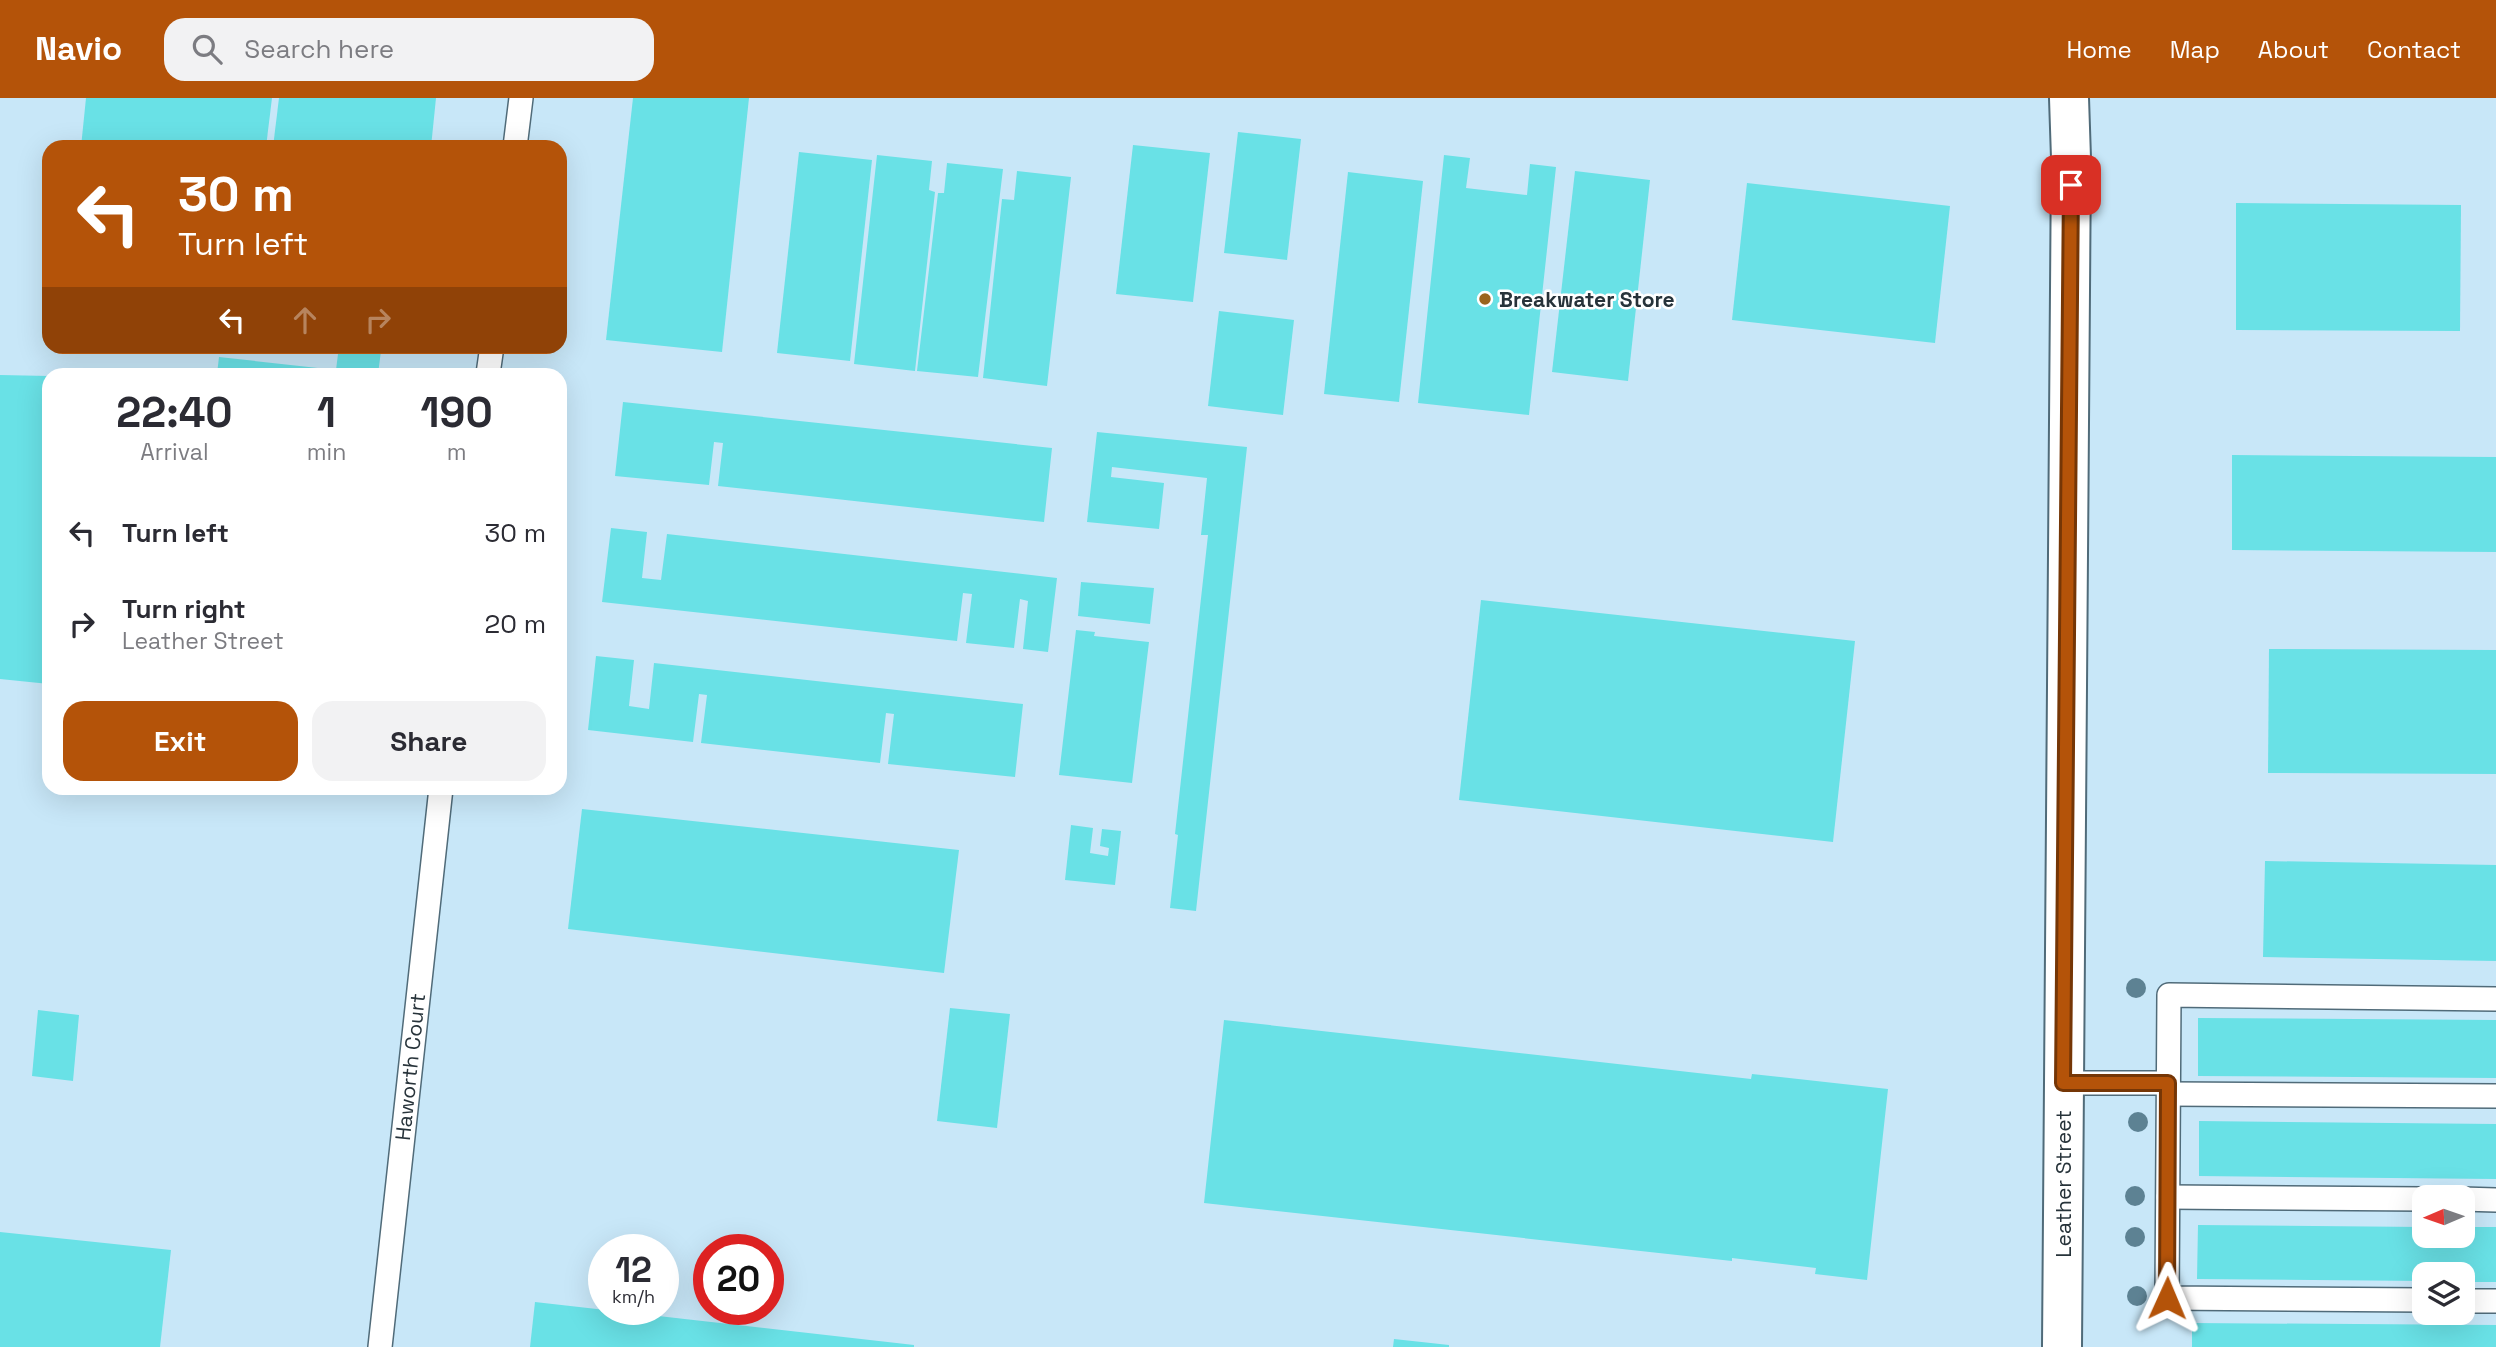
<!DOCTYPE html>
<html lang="en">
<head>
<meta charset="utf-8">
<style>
	:root { --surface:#fff; --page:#f2f2f3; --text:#2b2b33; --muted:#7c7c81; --accent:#b45309 }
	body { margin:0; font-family:"Space Grotesk",sans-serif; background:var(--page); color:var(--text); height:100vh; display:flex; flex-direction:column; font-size:26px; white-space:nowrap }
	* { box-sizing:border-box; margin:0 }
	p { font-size:23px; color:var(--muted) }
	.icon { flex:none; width:38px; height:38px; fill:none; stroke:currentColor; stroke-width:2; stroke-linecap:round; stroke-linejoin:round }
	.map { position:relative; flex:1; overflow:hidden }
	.side { position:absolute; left:42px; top:270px; width:525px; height:427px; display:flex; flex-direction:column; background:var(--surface); border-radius:21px; box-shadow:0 7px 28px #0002 }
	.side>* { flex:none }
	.banner { position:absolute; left:42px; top:42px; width:525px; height:214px; border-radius:21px; box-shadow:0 7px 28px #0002; background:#b45309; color:#fff; overflow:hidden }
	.needle { width:46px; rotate:268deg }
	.buttons { position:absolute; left:2412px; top:1087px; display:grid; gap:14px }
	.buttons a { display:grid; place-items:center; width:63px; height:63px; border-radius:14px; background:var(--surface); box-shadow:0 7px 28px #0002; font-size:35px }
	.speed { position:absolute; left:588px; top:1136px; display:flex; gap:14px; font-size:35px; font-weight:700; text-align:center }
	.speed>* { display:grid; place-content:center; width:91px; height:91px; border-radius:50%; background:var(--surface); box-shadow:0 7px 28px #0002; line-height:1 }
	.speed small { font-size:18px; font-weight:400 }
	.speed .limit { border:10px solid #d22; background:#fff; color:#111 }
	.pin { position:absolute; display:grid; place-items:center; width:60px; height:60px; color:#fff; margin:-30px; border-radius:14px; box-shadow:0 4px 10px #0006 }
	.me { position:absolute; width:77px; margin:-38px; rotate:1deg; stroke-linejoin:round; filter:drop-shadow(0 0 5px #0008) }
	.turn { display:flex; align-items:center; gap:24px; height:147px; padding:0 21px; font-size:32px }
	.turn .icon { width:91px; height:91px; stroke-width:2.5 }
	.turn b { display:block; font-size:49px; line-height:60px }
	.lanes { display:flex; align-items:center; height:66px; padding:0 21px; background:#0003; justify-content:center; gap:35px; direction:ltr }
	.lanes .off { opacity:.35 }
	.eta { display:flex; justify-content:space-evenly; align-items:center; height:119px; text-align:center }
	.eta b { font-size:42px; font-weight:700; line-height:49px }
	.cta { display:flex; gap:14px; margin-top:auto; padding:14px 21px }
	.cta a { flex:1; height:80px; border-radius:21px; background:var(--accent); color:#fff; font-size:28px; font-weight:700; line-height:80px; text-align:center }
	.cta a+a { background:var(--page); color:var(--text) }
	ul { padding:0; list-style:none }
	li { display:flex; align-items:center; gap:21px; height:91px; padding:0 21px }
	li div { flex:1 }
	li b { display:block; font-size:26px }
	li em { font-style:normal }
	header { display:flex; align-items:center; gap:42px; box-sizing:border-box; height:98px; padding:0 35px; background:var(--accent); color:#fff }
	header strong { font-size:33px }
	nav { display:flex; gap:38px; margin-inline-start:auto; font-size:24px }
	.search { width:490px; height:63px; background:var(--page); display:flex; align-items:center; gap:18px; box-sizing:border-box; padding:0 24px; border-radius:21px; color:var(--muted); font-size:26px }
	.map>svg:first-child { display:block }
	.building { fill:#69e1e6 }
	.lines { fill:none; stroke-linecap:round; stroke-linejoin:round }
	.lane-casing { stroke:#506b79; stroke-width:26 }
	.secondary-casing { stroke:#506b79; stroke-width:42 }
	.lane { stroke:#fff; stroke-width:23 }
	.secondary { stroke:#fff; stroke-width:38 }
	.tree { fill:#5d8293 }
	.route-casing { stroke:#753606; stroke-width:18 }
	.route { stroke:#b45309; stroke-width:12 }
	.poi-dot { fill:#9a641d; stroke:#fff; stroke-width:2.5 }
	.labels { text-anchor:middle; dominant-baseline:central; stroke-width:5; stroke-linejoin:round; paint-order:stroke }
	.poi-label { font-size:21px; font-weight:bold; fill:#27333a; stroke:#fff; text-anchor:start }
	.street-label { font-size:21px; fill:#27333a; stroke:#fff }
</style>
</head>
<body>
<header>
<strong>Navio</strong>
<div class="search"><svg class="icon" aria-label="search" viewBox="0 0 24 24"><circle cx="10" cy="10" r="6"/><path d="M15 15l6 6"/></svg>Search here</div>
<nav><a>Home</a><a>Map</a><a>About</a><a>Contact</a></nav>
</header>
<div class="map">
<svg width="2496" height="1249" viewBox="0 0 2496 1249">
	<rect width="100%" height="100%" fill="#c8e7f8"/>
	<!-- building -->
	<g class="building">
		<path d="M86 0H272L266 49H81Z"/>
		<path d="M279 0H436L431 49H273Z"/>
		<path d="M633 0H749L722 254 606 242Z"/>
		<path d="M1238 34 1301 41 1287 162 1224 155Z"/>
		<path d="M1133 47 1210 55 1193 204 1116 196Z"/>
		<path d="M799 54 872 62 850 263 777 255Z"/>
		<path d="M877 57 932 63 929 92 935 94 915 273 854 266Z"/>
		<path d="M1444 57 1470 60 1466 90 1527 97 1530 66 1556 69 1529 317 1418 305Z"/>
		<path d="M947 65 1003 71 978 279 917 273 938 95H944Z"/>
		<path d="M1017 73 1071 79 1047 288 983 280 1002 101 1014 102Z"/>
		<path d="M1575 73 1650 82 1628 283 1552 274Z"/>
		<path d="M1348 74 1423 83 1399 304 1324 296Z"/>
		<path d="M1747 85 1950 108 1935 245 1732 222Z"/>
		<path d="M2236 105 2461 107 2460 233 2236 232Z"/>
		<path d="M1219 213 1294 222 1283 317 1208 308Z"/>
		<path d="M339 248 381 253 378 276H217L219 259 336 272Z"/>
		<path d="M0 277 49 278V586L0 581Z"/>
		<path d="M623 304 1052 350 1044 424 718 388 723 345 714 344 709 387 615 378Z"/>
		<path d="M1097 334 1247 349 1196 813 1170 810 1178 737 1175 736 1208 437H1201L1207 380 1112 369 1111 379 1164 385 1159 431 1087 424Z"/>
		<path d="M2232 357 2496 359V454L2232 452Z"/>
		<path d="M611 430 647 434 642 480 661 482 667 436 1057 480 1048 554 1023 551 1028 503 1020 501 1014 550 966 545 972 496 963 495 957 543 602 504Z"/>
		<path d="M1081 484 1154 490 1150 526 1078 518Z"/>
		<path d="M1481 502 1855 543 1833 744 1459 702Z"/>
		<path d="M1076 532 1095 534 1094 538 1149 544 1132 685 1059 677Z"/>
		<path d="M2269 551 2496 552V676L2268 675Z"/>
		<path d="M596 558 634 562 629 608 649 611 654 565 1023 606 1015 679 888 666 894 616 886 615 880 665 701 645 707 597 699 596 693 644 588 632Z"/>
		<path d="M582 711 959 752 944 875 568 831Z"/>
		<path d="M1071 727 1093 730 1090 755 1108 758 1109 750 1100 748 1102 731 1121 733 1115 787 1065 782Z"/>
		<path d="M2265 763 2496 767V863L2263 859Z"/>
		<path d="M950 910 1010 916 997 1030 937 1023Z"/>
		<path d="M38 912 79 917 73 983 32 978Z"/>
		<path d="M2198 920 2496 922V980L2198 978Z"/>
		<path d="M1224 922 1751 981 1752 976 1888 991 1867 1182 1815 1176 1816 1170 1732 1160V1163L1204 1105Z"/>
		<path d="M2199 1023 2496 1026V1081L2199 1078Z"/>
		<path d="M2198 1127 2424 1129V1138H2462V1129H2496V1184H2462V1176H2424V1183L2197 1181Z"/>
		<path d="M0 1134 171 1152 160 1249H0Z"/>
		<path d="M535 1204 914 1247V1249H530Z"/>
		<path d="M2192 1225 2496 1227V1249H2192Z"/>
		<path d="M1394 1241 1449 1247V1249H1393Z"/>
	</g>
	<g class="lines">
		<!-- lane casing -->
		<g class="lane-casing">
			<g id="lane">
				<path d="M515 49 521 0"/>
				<path d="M488 276 492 248"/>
				<path d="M2063 985H2168"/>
				<path d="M2169 996 2496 998"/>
				<path d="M2168 1099 2424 1101"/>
				<path d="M2462 1101 2496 1102"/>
				<path d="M2424 1202 2167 1200 2169 897 2496 901"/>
				<path d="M2462 1203H2496"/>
				<path d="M380 1249 441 690"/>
			</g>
		</g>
		<!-- secondary casing -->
		<g class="secondary-casing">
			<path id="secondary" d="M2062 1249 2071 60 2069 0"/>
		</g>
		<!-- lane -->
		<use href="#lane" class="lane"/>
		<!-- secondary -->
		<use href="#secondary" class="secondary"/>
	</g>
	<!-- trees -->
	<g class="tree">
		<circle cx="2136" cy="890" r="10"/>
		<circle cx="2138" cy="1024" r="10"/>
		<circle cx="2135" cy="1098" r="10"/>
		<circle cx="2135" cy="1139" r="10"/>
		<circle cx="2137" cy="1198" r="10"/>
	</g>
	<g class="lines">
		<!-- route casing -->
		<g class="route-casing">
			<path id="route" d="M2071 87 2063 985H2168L2167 1200"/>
		</g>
		<!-- route -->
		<use href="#route" class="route"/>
	</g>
	<!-- markers -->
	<circle class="poi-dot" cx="1485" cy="201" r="7"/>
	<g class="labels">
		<!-- poi labels -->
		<g class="poi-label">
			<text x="1499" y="201">Breakwater Store</text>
		</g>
		<!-- street labels -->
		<g class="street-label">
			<text transform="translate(410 969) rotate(-84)">Haworth Court</text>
			<text transform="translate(2063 1086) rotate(-90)">Leather Street</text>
		</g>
	</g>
</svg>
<div class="buttons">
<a><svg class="needle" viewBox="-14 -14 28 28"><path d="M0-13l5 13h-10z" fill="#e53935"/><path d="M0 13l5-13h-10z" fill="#7c7c81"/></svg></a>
<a><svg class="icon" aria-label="layers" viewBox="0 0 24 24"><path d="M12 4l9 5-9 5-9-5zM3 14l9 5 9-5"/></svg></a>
</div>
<div class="speed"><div>12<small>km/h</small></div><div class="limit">20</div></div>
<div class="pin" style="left:2071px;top:87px;background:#d93025"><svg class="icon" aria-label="arrive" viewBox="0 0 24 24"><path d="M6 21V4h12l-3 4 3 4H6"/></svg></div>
<svg class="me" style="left:2167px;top:1200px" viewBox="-20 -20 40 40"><path d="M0-17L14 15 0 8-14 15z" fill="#b45309" stroke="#fff" stroke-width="4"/></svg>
<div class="banner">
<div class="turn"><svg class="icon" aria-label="left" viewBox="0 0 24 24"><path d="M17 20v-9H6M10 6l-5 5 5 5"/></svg><div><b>30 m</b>Turn left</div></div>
<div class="lanes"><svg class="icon" aria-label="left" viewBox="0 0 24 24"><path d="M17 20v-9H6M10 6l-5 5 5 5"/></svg><svg class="icon off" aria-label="ahead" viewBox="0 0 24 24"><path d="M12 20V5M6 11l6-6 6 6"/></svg><svg class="icon off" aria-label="right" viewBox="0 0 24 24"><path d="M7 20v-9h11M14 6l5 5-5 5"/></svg></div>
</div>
<section class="side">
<div class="eta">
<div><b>22:40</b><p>Arrival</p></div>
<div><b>1</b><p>min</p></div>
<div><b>190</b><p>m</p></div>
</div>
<ul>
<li><svg class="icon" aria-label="left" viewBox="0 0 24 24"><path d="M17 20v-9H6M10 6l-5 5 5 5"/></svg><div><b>Turn left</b></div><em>30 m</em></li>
<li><svg class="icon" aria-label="right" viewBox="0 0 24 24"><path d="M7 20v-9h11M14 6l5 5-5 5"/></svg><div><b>Turn right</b><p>Leather Street</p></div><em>20 m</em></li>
</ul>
<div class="cta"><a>Exit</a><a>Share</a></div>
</section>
</div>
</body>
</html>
